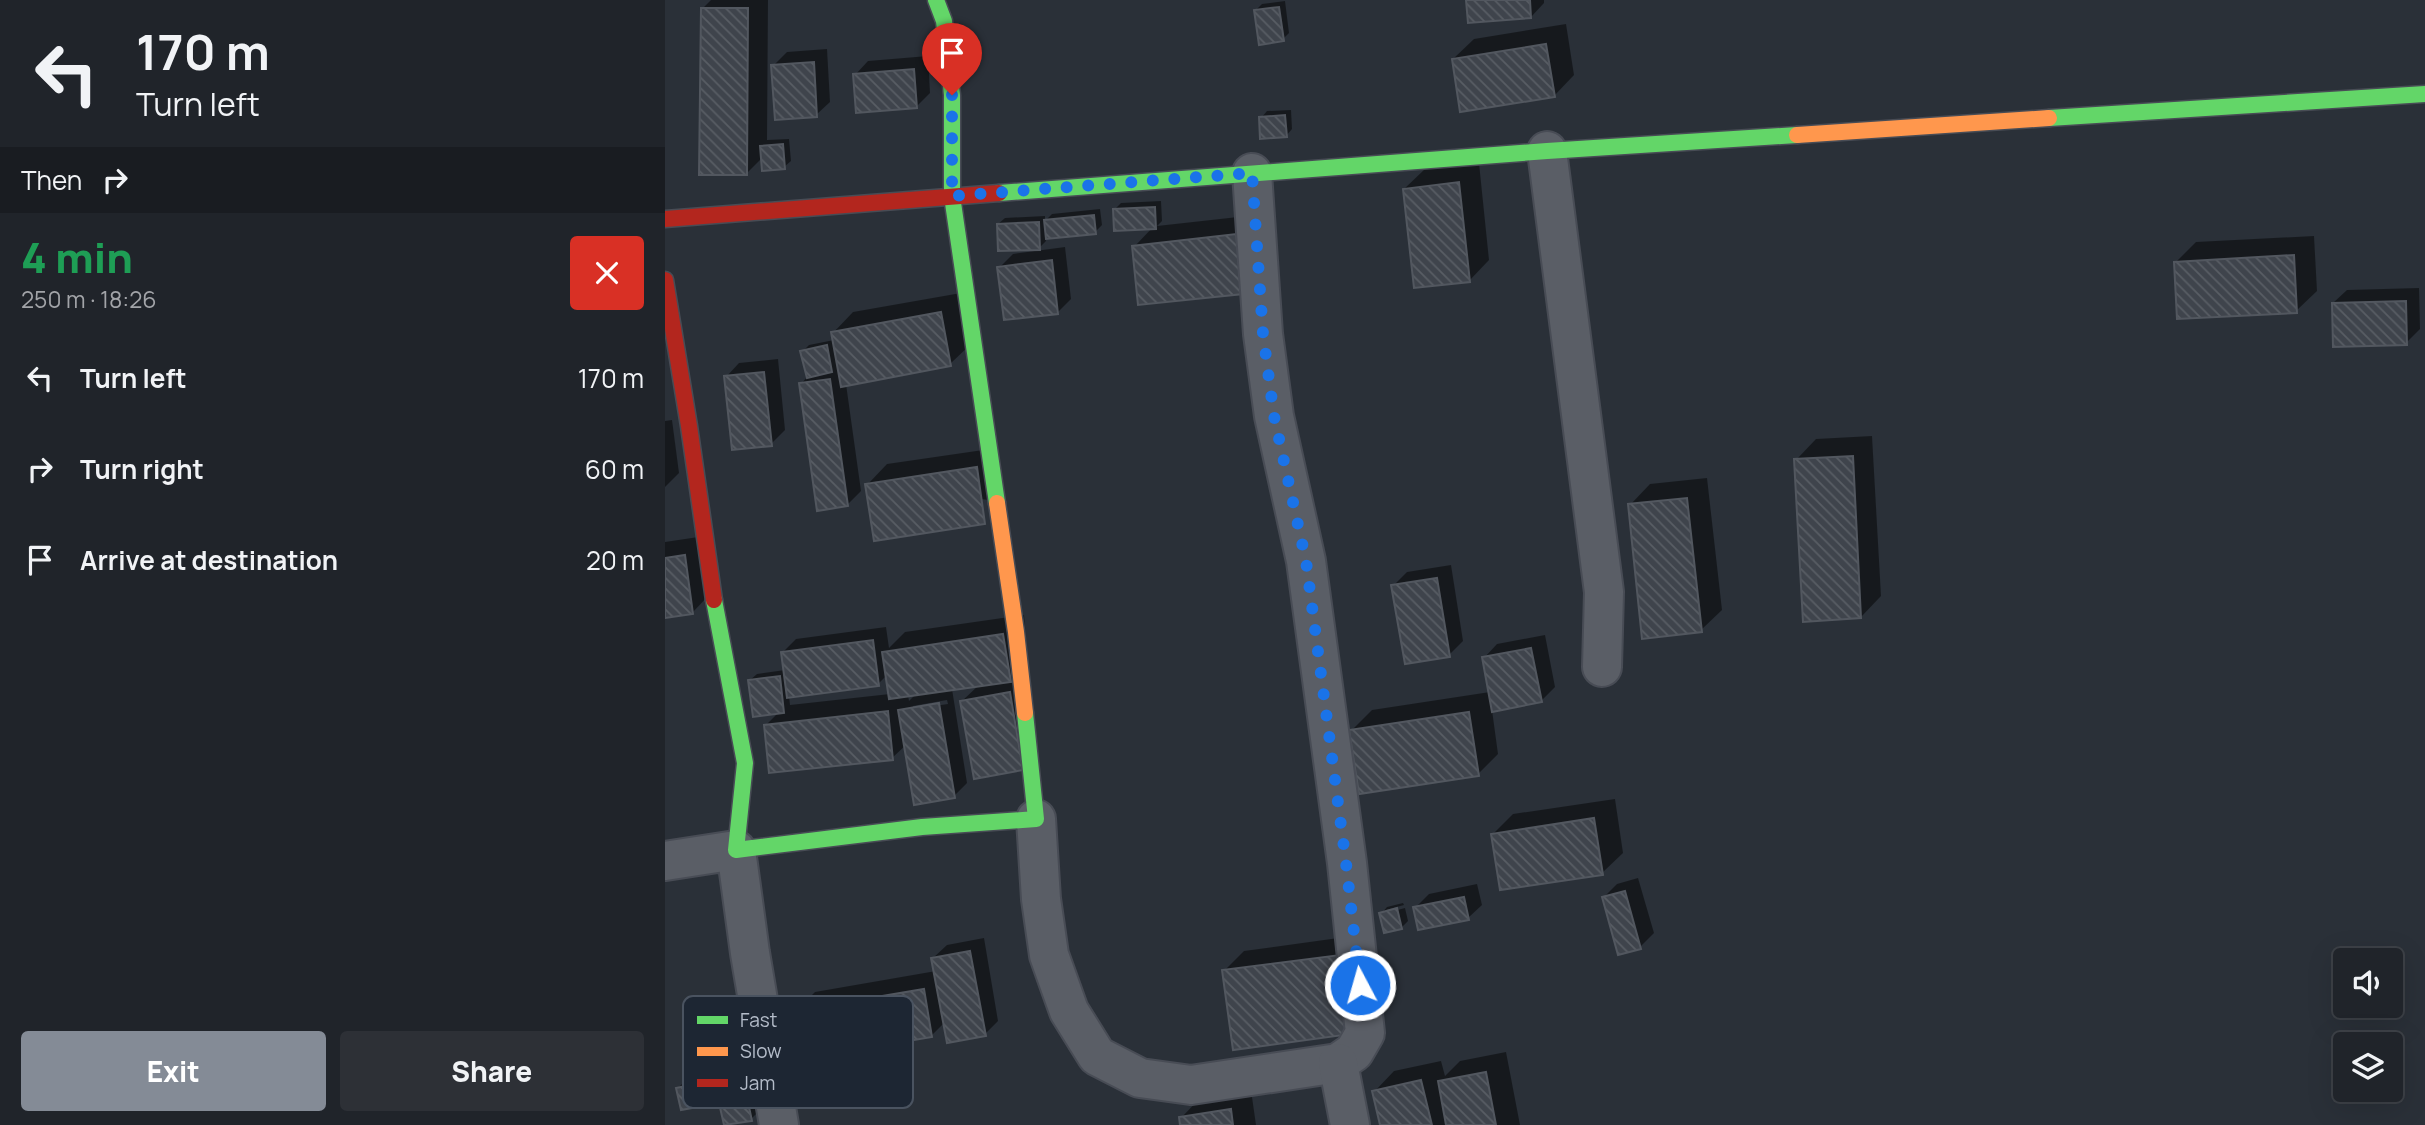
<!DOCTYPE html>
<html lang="en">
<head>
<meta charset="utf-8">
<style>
	:root { --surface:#20242a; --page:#2d3036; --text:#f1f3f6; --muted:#a2a4a8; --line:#3d4147; --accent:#848b96 }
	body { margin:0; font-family:Manrope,sans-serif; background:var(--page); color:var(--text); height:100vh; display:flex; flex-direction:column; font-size:26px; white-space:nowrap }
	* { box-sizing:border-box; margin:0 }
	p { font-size:23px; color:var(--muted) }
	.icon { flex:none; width:38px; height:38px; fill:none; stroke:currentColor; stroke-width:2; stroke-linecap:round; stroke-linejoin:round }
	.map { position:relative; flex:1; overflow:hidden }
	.details { display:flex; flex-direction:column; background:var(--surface); width:665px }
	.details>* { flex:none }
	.banner { background:#20242a; color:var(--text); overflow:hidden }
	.controls { position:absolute; left:1668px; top:948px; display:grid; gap:14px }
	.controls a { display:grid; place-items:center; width:70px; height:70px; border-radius:7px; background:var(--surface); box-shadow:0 7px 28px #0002,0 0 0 2px var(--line); font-size:35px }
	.pin { position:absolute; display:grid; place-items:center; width:60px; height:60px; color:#fff; margin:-72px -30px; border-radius:50% 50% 50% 0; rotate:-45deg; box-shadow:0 0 7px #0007 }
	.pin .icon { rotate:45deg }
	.me { position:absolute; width:77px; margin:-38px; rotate:354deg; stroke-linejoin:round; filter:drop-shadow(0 0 5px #0008) }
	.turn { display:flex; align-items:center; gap:24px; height:147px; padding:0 21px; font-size:32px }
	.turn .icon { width:91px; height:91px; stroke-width:2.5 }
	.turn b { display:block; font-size:49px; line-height:60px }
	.then { display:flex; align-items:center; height:66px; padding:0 21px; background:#0003; gap:14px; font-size:26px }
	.round { display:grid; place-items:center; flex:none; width:74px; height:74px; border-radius:7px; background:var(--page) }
	.headline { display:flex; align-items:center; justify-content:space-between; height:119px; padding:0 21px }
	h1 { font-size:42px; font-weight:800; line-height:52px; color:#1e9e55 }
	.action { display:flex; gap:14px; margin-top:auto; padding:14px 21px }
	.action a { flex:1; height:80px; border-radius:7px; background:var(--accent); color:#fff; font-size:28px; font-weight:800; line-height:80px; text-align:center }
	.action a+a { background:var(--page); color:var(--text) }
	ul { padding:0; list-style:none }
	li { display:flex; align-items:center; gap:21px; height:91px; padding:0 21px }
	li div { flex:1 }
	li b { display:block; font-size:26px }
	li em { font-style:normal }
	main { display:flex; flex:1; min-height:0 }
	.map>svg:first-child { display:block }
	.shadow { fill:#0007; fill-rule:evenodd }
	.building { fill:url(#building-back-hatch); stroke:#52575f; stroke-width:2 }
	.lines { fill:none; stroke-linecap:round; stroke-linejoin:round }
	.street-casing { stroke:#484c55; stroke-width:42 }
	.fast-casing { stroke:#484c55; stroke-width:19 }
	.slow-casing { stroke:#484c55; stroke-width:19 }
	.jam-casing { stroke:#484c55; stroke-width:19 }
	.street { stroke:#5a5e66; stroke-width:38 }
	.fast { stroke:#63d668; stroke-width:16 }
	.slow { stroke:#ff974d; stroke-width:16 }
	.jam { stroke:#b3261e; stroke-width:16 }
	.route { stroke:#1a73e8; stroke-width:12; stroke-dasharray:0 21.6 }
	.key { fill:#1d2633; stroke:#4a5360; stroke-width:2 }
	.key-label { font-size:19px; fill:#b4bcc9 }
</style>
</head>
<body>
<main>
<section class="details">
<div class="banner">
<div class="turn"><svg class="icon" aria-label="left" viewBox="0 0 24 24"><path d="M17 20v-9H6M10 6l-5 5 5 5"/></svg><div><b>170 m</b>Turn left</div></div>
<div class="then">Then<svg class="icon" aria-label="right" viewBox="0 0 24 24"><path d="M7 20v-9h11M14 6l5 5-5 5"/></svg></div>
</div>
<div class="headline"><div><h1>4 min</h1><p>250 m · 18:26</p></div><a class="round" style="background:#d93025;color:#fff"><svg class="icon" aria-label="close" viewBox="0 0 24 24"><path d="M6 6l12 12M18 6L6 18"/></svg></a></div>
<ul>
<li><svg class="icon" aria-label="left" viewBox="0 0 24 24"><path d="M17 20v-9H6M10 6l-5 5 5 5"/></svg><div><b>Turn left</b></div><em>170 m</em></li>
<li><svg class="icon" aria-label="right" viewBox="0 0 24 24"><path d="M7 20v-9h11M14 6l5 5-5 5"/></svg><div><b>Turn right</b></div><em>60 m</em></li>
<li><svg class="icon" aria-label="arrive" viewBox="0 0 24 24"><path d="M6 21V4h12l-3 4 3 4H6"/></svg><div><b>Arrive at destination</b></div><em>20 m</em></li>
</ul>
<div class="action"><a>Exit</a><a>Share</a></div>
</section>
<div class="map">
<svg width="1760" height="1125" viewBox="0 0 1760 1125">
	<defs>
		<pattern id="building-back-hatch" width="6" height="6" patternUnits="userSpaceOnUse" patternTransform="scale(1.75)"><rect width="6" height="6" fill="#3f444c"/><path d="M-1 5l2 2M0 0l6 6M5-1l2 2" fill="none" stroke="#585d64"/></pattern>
	</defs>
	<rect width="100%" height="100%" fill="#2a3038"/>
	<!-- shadow -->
	<g class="shadow">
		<path d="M46 0H103L102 140 124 139 126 161 119 167 97 158 81 174 37 9Z"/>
		<path d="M803 0H879V3L866 17Z"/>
		<path d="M620 1 624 33 618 39 591 10 597 4Z"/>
		<path d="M901 24 909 75 889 96 788 59 809 39Z"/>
		<path d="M162 49 165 102 151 115 108 66 122 52Z"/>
		<path d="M263 56 265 93 252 106 190 75 203 61Z"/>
		<path d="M626 110 627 129 621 136 596 118 602 111Z"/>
		<path d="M814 163 824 260 804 281 739 189 760 169Z"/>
		<path d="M496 201 497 221 492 226 591 215 598 271 469 247 488 227 449 210 456 203Z"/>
		<path d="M435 209 437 225 430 232 380 237 381 241 372 250 333 224 340 218 380 216V221L387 214Z"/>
		<path d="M1649 236 1652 291 1631 311 1511 262 1531 242Z"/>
		<path d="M400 247 406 299 393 312 334 268 348 254Z"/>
		<path d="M1754 288 1755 329 1741 343 1668 303 1682 290Z"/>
		<path d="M296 293 306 344 285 364 181 384 196 491 182 505 136 384 143 376 137 352 144 345 169 340 168 333 188 312Z"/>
		<path d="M113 359 120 430 106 444 61 377 74 363Z"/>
		<path d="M7 420 14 473 0 487V421Z"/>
		<path d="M1207 436 1216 596 1196 617 1131 460 1151 439Z"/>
		<path d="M332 448 340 502 202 485 222 464Z"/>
		<path d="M1042 478 1057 610 1036 630 965 505 985 484Z"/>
		<path d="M40 536 47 592 27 613 0 616V542Z"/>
		<path d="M786 565 798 641 784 655 728 586 742 572Z"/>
		<path d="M359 615 371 755 297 701 314 685 287 689 302 783 289 796 241 745 227 758 100 726 114 712 85 680 92 674 120 670 117 653 131 639 221 627 224 648 240 632ZM222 675 225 694 125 705 124 696 213 684ZM252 693 244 701 243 695ZM282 700 283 704 248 709V706Z"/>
		<path d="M880 635 890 687 876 701 827 710 833 754 813 774 686 731 707 710 825 692 819 658 832 644Z"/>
		<path d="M950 799 958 853 937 873 828 834 848 814Z"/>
		<path d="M973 878 989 933 975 947 939 897 952 884Z"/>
		<path d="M812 884 817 905 803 918 750 908 764 894Z"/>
		<path d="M738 903 739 905 721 910V913L740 908 743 921 737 927 716 914 722 907Z"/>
		<path d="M695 935 569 1048 559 971 579 951Z"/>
		<path d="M319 938 333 1021 320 1034 280 1022 266 1036 130 1012 150 992 271 971 268 958 282 945Z"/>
		<path d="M841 1052 855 1125H716L709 1092 729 1071 776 1061 780 1076 795 1061Z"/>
		<path d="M91 1061 100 1105 86 1119 55 1101 13 1088 27 1074Z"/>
		<path d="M586 1090 591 1125H517L516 1118 536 1097Z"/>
	</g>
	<!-- building -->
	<g class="building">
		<path d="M801 0H865L866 18 803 23Z"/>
		<path d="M614 7 619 41 594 45 589 10Z"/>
		<path d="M36 8H83L82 175H34Z"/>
		<path d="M881 44 890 97 795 112 787 59Z"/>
		<path d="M149 62 152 117 110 120 106 65Z"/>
		<path d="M249 69 252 108 191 113 188 74Z"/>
		<path d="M620 115 622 137 595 139 594 117Z"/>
		<path d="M118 144 120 169 97 171 95 146Z"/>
		<path d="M794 182 805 282 749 288 738 189Z"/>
		<path d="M490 207 491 229 449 231 448 209Z"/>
		<path d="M429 215 431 234 381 239 379 220Z"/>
		<path d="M374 222 375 250 333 251 332 224Z"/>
		<path d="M571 234 578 294 473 305 467 246Z"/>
		<path d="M1629 255 1632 313 1512 319 1509 262Z"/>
		<path d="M387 260 393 314 339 320 332 267Z"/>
		<path d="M1741 301 1742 345 1668 347 1667 303Z"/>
		<path d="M276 312 286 366 176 387 166 332Z"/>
		<path d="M162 345 167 372 142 378 135 351Z"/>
		<path d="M99 372 107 446 67 450 59 376Z"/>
		<path d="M165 379 183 506 152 511 134 383Z"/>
		<path d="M1188 456 1196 618 1138 622 1129 459Z"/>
		<path d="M312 467 320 524 209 541 200 484Z"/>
		<path d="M1022 498 1037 632 977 639 963 504Z"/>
		<path d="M20 555 28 614 0 618V558Z"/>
		<path d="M772 578 785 657 740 664 726 585Z"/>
		<path d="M338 634 346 682 224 699 217 652Z"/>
		<path d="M208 640 214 686 122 698 116 652Z"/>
		<path d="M866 648 877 702 827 712 817 657Z"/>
		<path d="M115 676 119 713 88 717 83 680Z"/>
		<path d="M345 692 358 770 309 779 295 701Z"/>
		<path d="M274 703 290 798 249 805 233 710Z"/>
		<path d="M223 711 228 760 104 773 99 725Z"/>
		<path d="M804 712 814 776 694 794 684 730Z"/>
		<path d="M929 818 938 875 835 890 826 834Z"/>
		<path d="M960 891 976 949 953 955 937 897Z"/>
		<path d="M799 897 804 920 753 930 748 907Z"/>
		<path d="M732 908 737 929 719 933 714 913Z"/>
		<path d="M305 951 321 1036 282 1043 266 958Z"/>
		<path d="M675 955 686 1034 568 1050 557 970Z"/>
		<path d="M259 989 267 1037 136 1059 128 1011Z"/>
		<path d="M821 1072 831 1125H781L773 1081Z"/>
		<path d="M77 1074 87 1121 59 1125 54 1103 16 1110 11 1088Z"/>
		<path d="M756 1080 767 1125H715L707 1091Z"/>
		<path d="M566 1109 568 1125H515L514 1117Z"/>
	</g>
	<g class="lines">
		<!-- street casing -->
		<g class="street-casing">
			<g id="street">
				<path d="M882 151 939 592 937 667"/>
				<path d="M371 819 376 899 384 955 404 1011 432 1056 475 1078 526 1085 673 1063 689 1052 700 1033 682 863 641 561 609 416 598 334 587 173"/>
				<path d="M0 861 71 850 85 953 114 1125"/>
				<path d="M673 1063 685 1125"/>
			</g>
		</g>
		<!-- fast casing -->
		<g class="fast-casing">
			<g id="fast">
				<path d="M271 0 279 21 287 95V196L332 503"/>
				<path d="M1384 118 1760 94"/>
				<path d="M334 193 882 151 1132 135"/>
				<path d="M49 600 80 763 71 850 257 827 371 819 360 713"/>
			</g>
		</g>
		<!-- slow casing -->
		<g class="slow-casing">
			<g id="slow">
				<path d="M1132 135 1384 118"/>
				<path d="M332 503 351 632 360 713"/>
			</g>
		</g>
		<!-- jam casing -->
		<g class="jam-casing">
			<g id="jam">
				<path d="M0 219 334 193"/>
				<path d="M0 280 24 426 49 600"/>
			</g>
		</g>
		<!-- street -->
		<use href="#street" class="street"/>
		<!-- fast -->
		<use href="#fast" class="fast"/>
		<!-- slow -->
		<use href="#slow" class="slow"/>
		<!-- jam -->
		<use href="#jam" class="jam"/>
	</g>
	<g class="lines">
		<!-- route -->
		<path class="route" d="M287 95V196L587 173 598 334 609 416 641 561 681 863 695 985"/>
	</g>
	<!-- legend -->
	<rect x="18" y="996" width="230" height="112" rx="10" class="key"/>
	<rect x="32" y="1016" width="31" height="8" fill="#63d668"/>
	<rect x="32" y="1047" width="31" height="9" fill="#ff974d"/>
	<rect x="32" y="1079" width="31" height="8" fill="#b3261e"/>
	<g class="key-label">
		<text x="75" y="1027">Fast</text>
		<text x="75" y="1058">Slow</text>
		<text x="75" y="1090">Jam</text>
	</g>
</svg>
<div class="controls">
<a><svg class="icon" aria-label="sound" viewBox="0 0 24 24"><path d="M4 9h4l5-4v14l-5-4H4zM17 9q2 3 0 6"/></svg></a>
<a><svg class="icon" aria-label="layers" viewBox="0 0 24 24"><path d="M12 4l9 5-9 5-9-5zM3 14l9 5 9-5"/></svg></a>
</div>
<div class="pin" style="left:287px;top:95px;background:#d93025"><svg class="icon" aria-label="arrive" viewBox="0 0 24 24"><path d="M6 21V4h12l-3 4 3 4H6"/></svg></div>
<svg class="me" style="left:695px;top:985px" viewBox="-20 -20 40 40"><circle r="17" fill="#1a73e8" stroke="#fff" stroke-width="3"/><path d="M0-11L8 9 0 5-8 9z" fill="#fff"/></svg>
</div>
</main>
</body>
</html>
